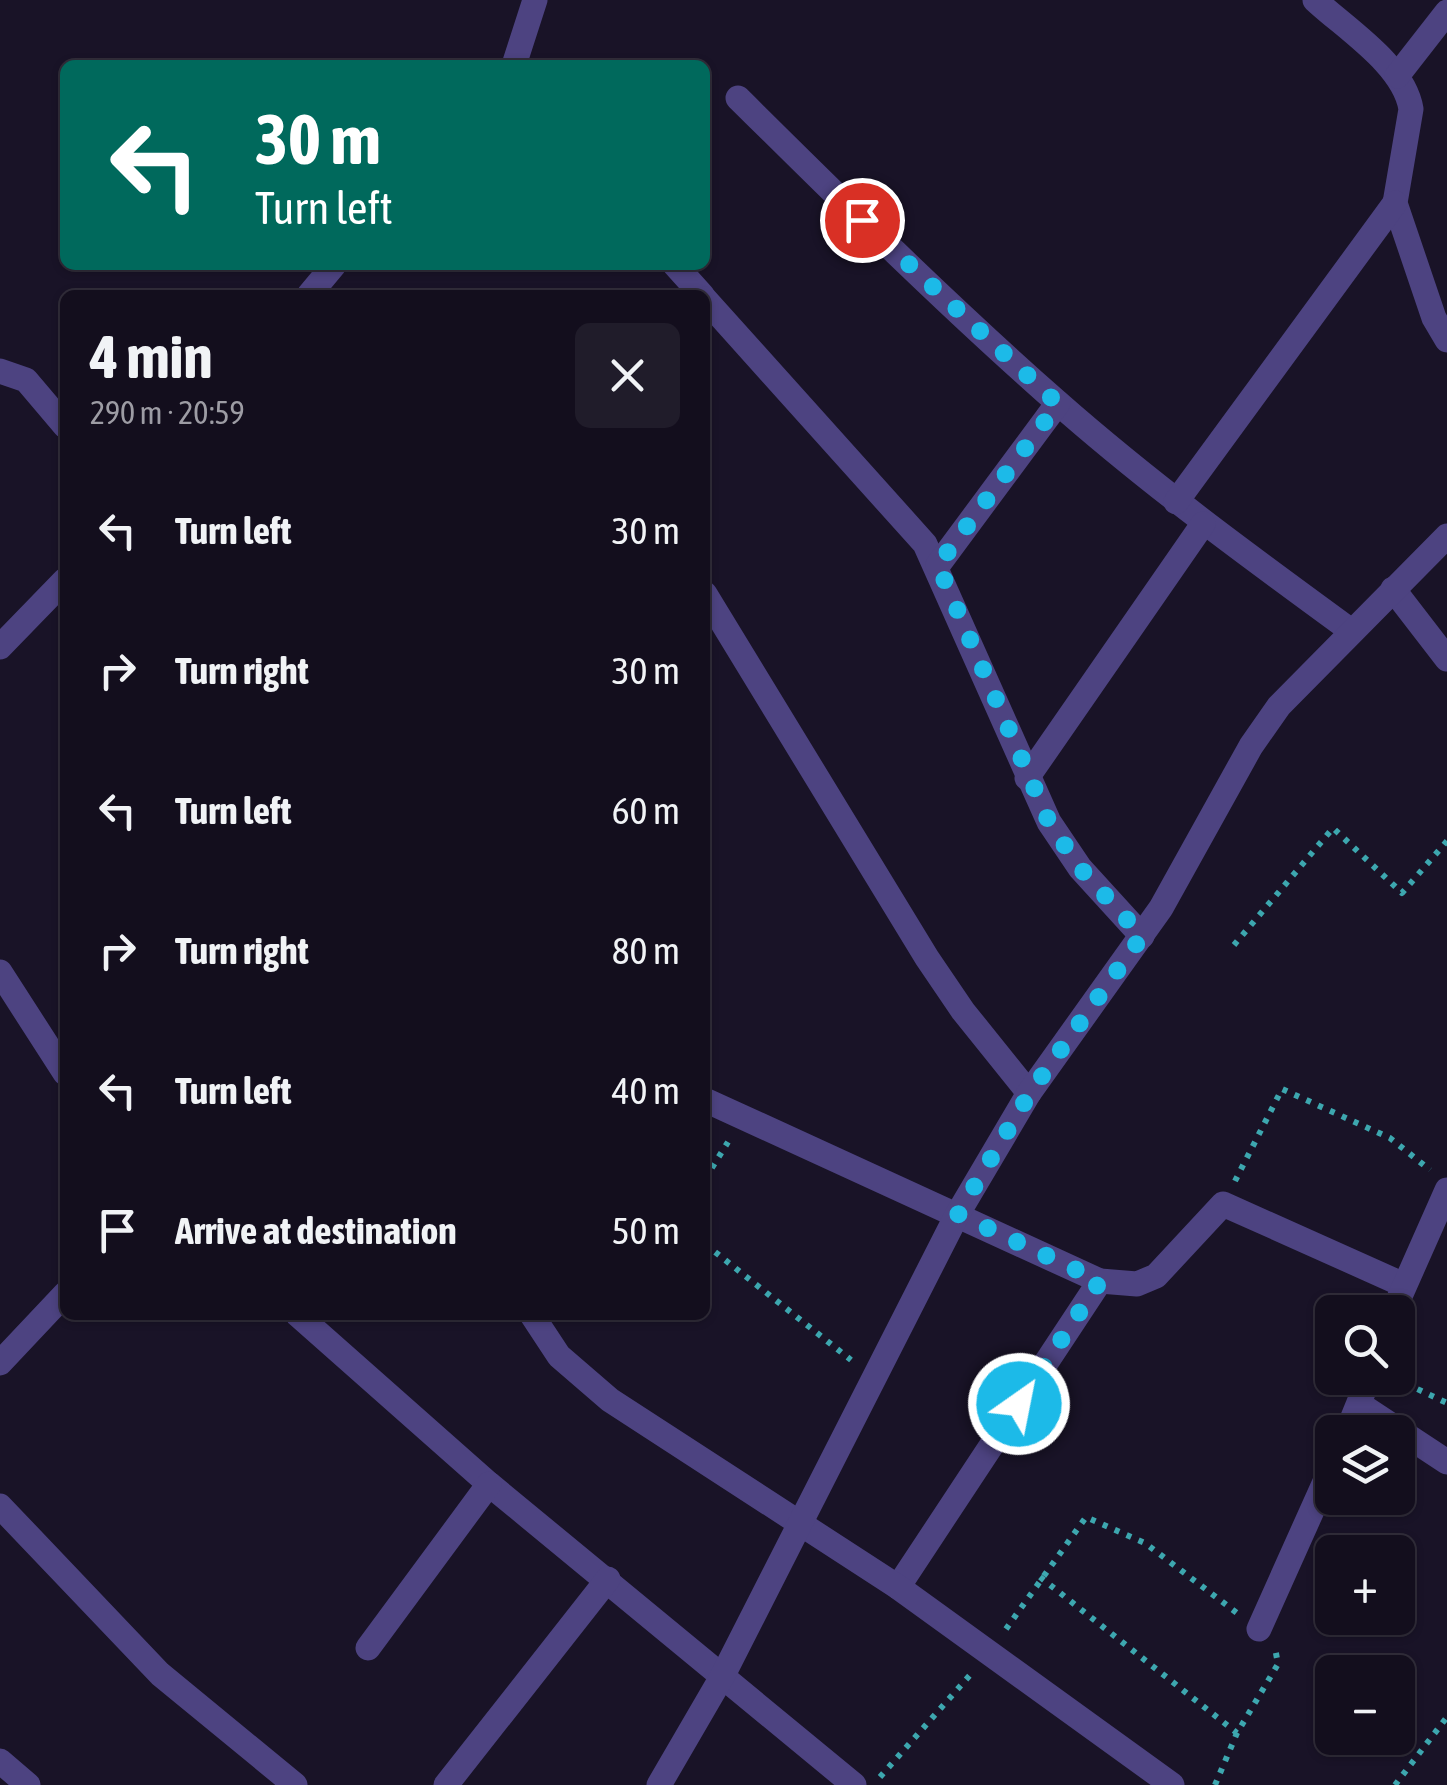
<!DOCTYPE html>
<html lang="en">
<head>
<meta charset="utf-8">
<style>
	:root { --surface:#130e1d; --page:#201c2a; --text:#f1f3f6; --muted:#9d9ca4; --line:#322e3b }
	body { margin:0; font-family:"Asap Condensed",sans-serif; background:var(--page); color:var(--text); height:100vh; display:flex; flex-direction:column; font-size:38px; white-space:nowrap }
	* { box-sizing:border-box; margin:0 }
	p { font-size:32px; color:var(--muted) }
	.icon { flex:none; width:55px; height:55px; fill:none; stroke:currentColor; stroke-width:2; stroke-linecap:round; stroke-linejoin:round }
	.map { position:relative; flex:1; overflow:hidden }
	.details { position:absolute; left:60px; top:290px; width:650px; height:1030px; display:flex; flex-direction:column; background:var(--surface); border-radius:15px; box-shadow:0 2px 8px #0004,0 0 0 2px var(--line) }
	.details>* { flex:none }
	.guide { position:absolute; left:60px; top:60px; width:650px; height:210px; border-radius:15px; box-shadow:0 2px 8px #0004,0 0 0 2px var(--line); background:#00695c; color:#fff; overflow:hidden }
	.fabs { position:absolute; left:1315px; top:1295px; display:grid; gap:20px }
	.fabs a { display:grid; place-items:center; width:100px; height:100px; border-radius:15px; background:var(--surface); box-shadow:0 2px 8px #0004,0 0 0 2px var(--line); font-size:50px }
	.pin { position:absolute; display:grid; place-items:center; width:85px; height:85px; color:#fff; margin:-42px; border:5px solid #fff; border-radius:50%; box-shadow:0 2px 10px #0007 }
	.me { position:absolute; width:110px; margin:-55px; rotate:33deg; stroke-linejoin:round; filter:drop-shadow(0 0 8px #0008) }
	.turn { display:flex; align-items:center; gap:35px; height:210px; padding:0 30px; font-size:45px }
	.turn .icon { width:130px; height:130px; stroke-width:2.5 }
	.turn b { display:block; font-size:70px; line-height:85px }
	.round { display:grid; place-items:center; flex:none; width:105px; height:105px; border-radius:15px; background:var(--page) }
	.summary { display:flex; align-items:center; justify-content:space-between; height:170px; padding:0 30px }
	h1 { font-size:60px; font-weight:700; line-height:75px }
	ul { padding:0; list-style:none }
	li { display:flex; align-items:center; gap:30px; height:140px; padding:0 30px }
	li div { flex:1 }
	li b { display:block; font-size:38px }
	li em { font-style:normal }
	.map>svg:first-child { display:block }
	.lines { fill:none; stroke-linecap:round; stroke-linejoin:round }
	.path { stroke:#3da7af; stroke-width:6; stroke-dasharray:5 8; stroke-linecap:butt }
	.minor { stroke:#4d4381; stroke-width:25 }
	.route { stroke:#1cbae8; stroke-width:18; stroke-dasharray:0 32.4 }
</style>
</head>
<body>
<div class="map">
<svg width="1447" height="1785" viewBox="0 0 1447 1785">
	<rect width="100%" height="100%" fill="#191327"/>
	<g class="lines">
		<!-- path -->
		<g class="path">
			<path d="M1234 945 1333 828 1402 893 1447 841"/>
			<path d="M705 1179 728 1142"/>
			<path d="M1235 1181 1282 1089 1390 1138 1430 1170"/>
			<path d="M705 1244 851 1360"/>
			<path d="M1394 1378 1447 1403"/>
			<path d="M1040 1577 1237 1733"/>
			<path d="M1006 1629 1086 1517 1145 1543 1237 1613"/>
			<path d="M880 1777 971 1674"/>
			<path d="M1215 1785 1237 1733 1278 1664 1275 1648"/>
			<path d="M1395 1785 1447 1717"/>
		</g>
		<!-- minor -->
		<g class="minor">
			<path d="M1315 0C1346 29 1404 65 1411 109L1395 203 1434 318 1447 340"/>
			<path d="M514 65 535 0"/>
			<path d="M1397 76 1447 12"/>
			<path d="M738 98C842 201 947 305 1057 402 1150 484 1250 557 1350 630"/>
			<path d="M675 265 702 295"/>
			<path d="M309 295 334 265"/>
			<path d="M705 299 925 544 1049 822 1080 868 1142 936"/>
			<path d="M0 371 26 380 65 426"/>
			<path d="M1176 502 1395 203"/>
			<path d="M938 565 1058 403"/>
			<path d="M1393 589 1447 659"/>
			<path d="M705 594 927 958 963 1011 1029 1093"/>
			<path d="M0 647 65 580"/>
			<path d="M1027 778 1203 524"/>
			<path d="M0 972 65 1073"/>
			<path d="M705 1100 1100 1281 898 1587"/>
			<path d="M1100 1281 1137 1284 1156 1276 1223 1204 1404 1285"/>
			<path d="M1393 1312 1447 1190"/>
			<path d="M298 1315 489 1484 854 1785"/>
			<path d="M532 1315 559 1356 610 1400 898 1587 1172 1785"/>
			<path d="M0 1363 65 1294"/>
			<path d="M1359 1404 1447 1462"/>
			<path d="M1347 1432 1369 1378"/>
			<path d="M0 1506 160 1674 295 1785"/>
			<path d="M1259 1629 1332 1466"/>
			<path d="M368 1648 489 1484"/>
			<path d="M0 1761 28 1785"/>
			<path d="M446 1785 608 1579"/>
			<path d="M659 1785 723 1675 957 1215 1029 1093 1161 908 1251 746 1279 706 1447 536"/>
		</g>
	</g>
	<g class="lines">
		<!-- route -->
		<path class="route" d="M862 220 1058 404 938 565 1049 822 1080 868 1142 936 1030 1093 958 1214 1100 1281 1019 1404"/>
	</g>
</svg>
<div class="fabs">
<a><svg class="icon" aria-label="search" viewBox="0 0 24 24"><circle cx="10" cy="10" r="6"/><path d="M15 15l6 6"/></svg></a>
<a><svg class="icon" aria-label="layers" viewBox="0 0 24 24"><path d="M12 4l9 5-9 5-9-5zM3 14l9 5 9-5"/></svg></a>
<a>+</a>
<a>−</a>
</div>
<div class="pin" style="left:862px;top:220px;background:#d93025"><svg class="icon" aria-label="arrive" viewBox="0 0 24 24"><path d="M6 21V4h12l-3 4 3 4H6"/></svg></div>
<svg class="me" style="left:1019px;top:1404px" viewBox="-20 -20 40 40"><circle r="17" fill="#1cbae8" stroke="#fff" stroke-width="3"/><path d="M0-11L8 9 0 5-8 9z" fill="#fff"/></svg>
<div class="guide">
<div class="turn"><svg class="icon" aria-label="left" viewBox="0 0 24 24"><path d="M17 20v-9H6M10 6l-5 5 5 5"/></svg><div><b>30 m</b>Turn left</div></div>
</div>
<section class="details">
<div class="summary"><div><h1>4 min</h1><p>290 m · 20:59</p></div><a class="round"><svg class="icon" aria-label="close" viewBox="0 0 24 24"><path d="M6 6l12 12M18 6L6 18"/></svg></a></div>
<ul>
<li><svg class="icon" aria-label="left" viewBox="0 0 24 24"><path d="M17 20v-9H6M10 6l-5 5 5 5"/></svg><div><b>Turn left</b></div><em>30 m</em></li>
<li><svg class="icon" aria-label="right" viewBox="0 0 24 24"><path d="M7 20v-9h11M14 6l5 5-5 5"/></svg><div><b>Turn right</b></div><em>30 m</em></li>
<li><svg class="icon" aria-label="left" viewBox="0 0 24 24"><path d="M17 20v-9H6M10 6l-5 5 5 5"/></svg><div><b>Turn left</b></div><em>60 m</em></li>
<li><svg class="icon" aria-label="right" viewBox="0 0 24 24"><path d="M7 20v-9h11M14 6l5 5-5 5"/></svg><div><b>Turn right</b></div><em>80 m</em></li>
<li><svg class="icon" aria-label="left" viewBox="0 0 24 24"><path d="M17 20v-9H6M10 6l-5 5 5 5"/></svg><div><b>Turn left</b></div><em>40 m</em></li>
<li><svg class="icon" aria-label="arrive" viewBox="0 0 24 24"><path d="M6 21V4h12l-3 4 3 4H6"/></svg><div><b>Arrive at destination</b></div><em>50 m</em></li>
</ul>
</section>
</div>
</body>
</html>
